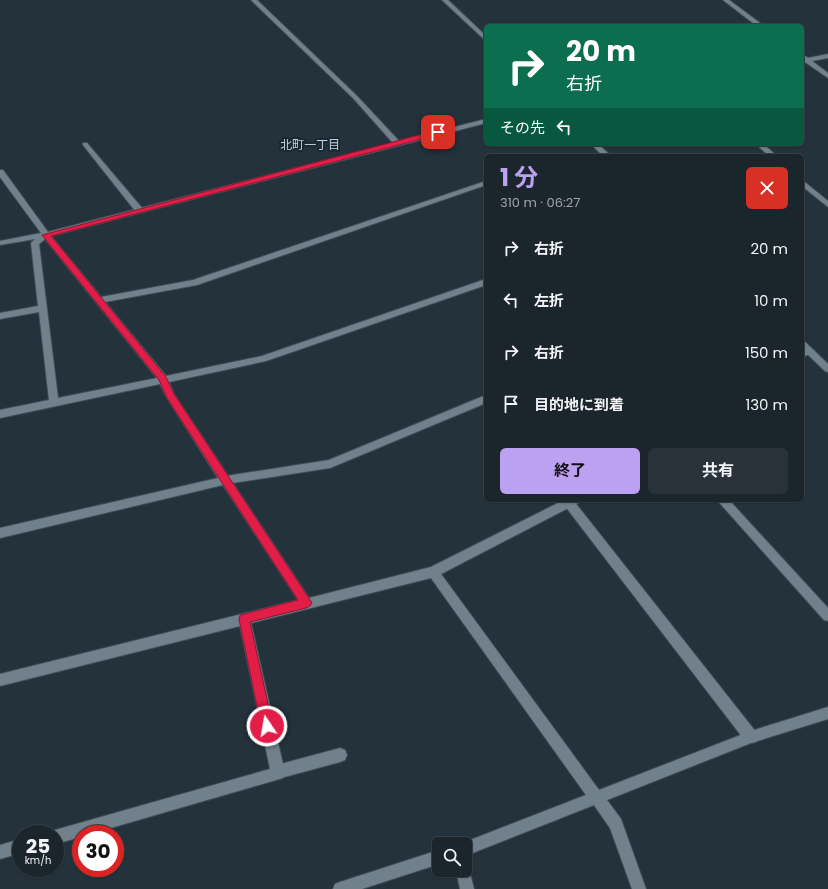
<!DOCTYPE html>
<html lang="ja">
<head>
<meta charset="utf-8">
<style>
	:root { --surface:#1b262c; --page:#283238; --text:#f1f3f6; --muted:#a0a5a9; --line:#394348; --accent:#bca0f2 }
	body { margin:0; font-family:Poppins,"Noto Sans JP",sans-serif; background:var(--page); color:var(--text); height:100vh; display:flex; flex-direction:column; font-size:15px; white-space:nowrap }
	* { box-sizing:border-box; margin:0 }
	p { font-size:13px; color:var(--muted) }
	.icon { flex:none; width:22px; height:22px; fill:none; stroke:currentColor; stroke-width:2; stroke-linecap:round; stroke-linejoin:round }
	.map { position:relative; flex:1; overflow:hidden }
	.sheet { position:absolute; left:484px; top:154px; width:320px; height:348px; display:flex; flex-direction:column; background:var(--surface); border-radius:6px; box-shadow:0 1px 3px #0004,0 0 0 1px var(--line) }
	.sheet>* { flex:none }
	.top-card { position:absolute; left:484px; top:24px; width:320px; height:122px; border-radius:6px; box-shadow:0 1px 3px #0004,0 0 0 1px var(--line); background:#0b6e4f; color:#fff; overflow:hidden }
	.tools { position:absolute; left:432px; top:837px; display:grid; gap:8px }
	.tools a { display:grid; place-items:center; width:40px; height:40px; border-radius:6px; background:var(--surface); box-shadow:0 1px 3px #0004,0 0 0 1px var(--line); font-size:20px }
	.speed { position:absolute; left:12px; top:825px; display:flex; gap:8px; font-size:20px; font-weight:700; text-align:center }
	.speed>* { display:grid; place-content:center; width:52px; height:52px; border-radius:50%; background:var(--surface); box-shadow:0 1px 3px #0004,0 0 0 1px var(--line); line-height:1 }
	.speed small { font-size:10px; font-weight:400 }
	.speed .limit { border:6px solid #d22; background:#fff; color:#111 }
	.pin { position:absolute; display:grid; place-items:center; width:34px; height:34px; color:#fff; margin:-17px; border-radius:8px; box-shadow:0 2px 6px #0006 }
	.me { position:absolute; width:44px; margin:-22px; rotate:348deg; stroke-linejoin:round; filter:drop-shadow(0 0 3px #0008) }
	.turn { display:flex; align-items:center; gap:14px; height:84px; padding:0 16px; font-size:18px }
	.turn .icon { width:52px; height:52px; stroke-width:2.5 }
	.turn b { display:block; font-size:28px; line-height:34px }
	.then { display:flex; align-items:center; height:38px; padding:0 16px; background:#0003; gap:8px; font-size:15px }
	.round { display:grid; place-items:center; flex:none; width:42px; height:42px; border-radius:6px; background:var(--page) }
	.summary { display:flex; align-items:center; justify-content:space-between; height:68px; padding:0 16px }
	h1 { font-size:24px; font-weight:700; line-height:30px; color:var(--accent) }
	.primary-button { display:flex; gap:8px; margin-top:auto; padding:8px 16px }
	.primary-button a { flex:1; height:46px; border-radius:6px; background:var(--accent); color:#111; font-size:16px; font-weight:700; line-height:46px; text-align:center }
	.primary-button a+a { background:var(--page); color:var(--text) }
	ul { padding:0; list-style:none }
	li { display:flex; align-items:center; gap:12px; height:52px; padding:0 16px }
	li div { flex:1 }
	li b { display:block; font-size:15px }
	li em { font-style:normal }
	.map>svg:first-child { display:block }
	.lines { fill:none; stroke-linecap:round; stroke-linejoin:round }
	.service-casing { stroke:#414e55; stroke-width:2 }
	.minor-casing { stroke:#414e55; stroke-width:2 }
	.service { fill:#71818c; fill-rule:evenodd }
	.minor { fill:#71818c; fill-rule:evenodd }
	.route { fill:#e11d48; stroke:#92132f }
	.labels { text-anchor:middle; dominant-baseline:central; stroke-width:4; stroke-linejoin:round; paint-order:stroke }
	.far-neighbourhood-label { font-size:12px; fill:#c1d3df; stroke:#1a2831 }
</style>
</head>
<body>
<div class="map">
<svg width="828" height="889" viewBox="0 0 828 889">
	<rect width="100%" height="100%" fill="#24323b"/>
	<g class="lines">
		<!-- service casing -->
		<g class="service-casing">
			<g id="service">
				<path d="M83 143H87L142 208V212H136L83 145Z"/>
				<path d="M810 348 815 351 813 353 802 357V351Z"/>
				<path d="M486 395V403L330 468 226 484 222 483 221 480 222 477 226 476 329 460Z"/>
				<path d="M565 500H573L756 732 757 737 756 742 751 743 746 742 565 506 564 503Z"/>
				<path d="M340 748 345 750 347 755 345 760 340 762 277 779 272 777 270 772 272 767 277 765Z"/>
			</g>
		</g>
		<!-- minor casing -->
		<g class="minor-casing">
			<g id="minor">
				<path d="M251 0H257L357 96 399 141 486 119V123L51 236 101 297 193 280 486 181V185L197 285 105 302 166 376 262 356 486 279V285L266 361 169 382 174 394 309 598 431 567 564 500H579L578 503 441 574 599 790 751 731 828 707V719L751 743 607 800 621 819 646 889H632L610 828 594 805 465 856V844H460L586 795 431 578 251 623 285 773 283 778 90 834H81V837L55 844V834H49L55 830 270 769 240 626 0 686V674L298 600 223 485 0 538V528L218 478 167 398 160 384 0 418V410L49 400 39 312 0 319V313L38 306 31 243 35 239 0 245V241L41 233 0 177V170H3L48 232 393 143 353 98ZM45 239 157 378 58 398 39 244Z"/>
				<path d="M442 0H448L486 36V41Z"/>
				<path d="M723 0H729L764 26H757Z"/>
				<path d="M802 54 808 58 828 54V58L812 61 828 73V78L805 62 802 61Z"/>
				<path d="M591 144H598L611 156H603Z"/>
				<path d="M756 144H763L777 156H769Z"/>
				<path d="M802 180 828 201V207L802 186Z"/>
				<path d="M802 341 805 342 828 364V372L825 371 802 349Z"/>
				<path d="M717 500H729L828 608V621L824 620Z"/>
				<path d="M21 839V853L0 859V845Z"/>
				<path d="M439 850V864L362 889H333L335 884 340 882Z"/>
				<path d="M465 864 468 865 474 889H460L456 870H465Z"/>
			</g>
		</g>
		<!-- service -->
		<use href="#service" class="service"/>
		<!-- minor -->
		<use href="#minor" class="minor"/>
	</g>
	<!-- route -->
	<path class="route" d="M438 130 441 132V134L51 236 166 377 174 394 312 603 310 606 306 608 250 622 273 726 271 730 267 732 263 730 261 726 239 619 240 615 244 614 298 600 167 398 159 380 42 235Z"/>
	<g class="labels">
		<!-- far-neighbourhood labels -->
		<g class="far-neighbourhood-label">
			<text x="310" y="144">北町一丁目</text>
		</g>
	</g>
</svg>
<div class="tools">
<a><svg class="icon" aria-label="search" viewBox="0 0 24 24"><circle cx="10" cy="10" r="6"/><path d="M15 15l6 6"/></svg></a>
</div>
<div class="speed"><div>25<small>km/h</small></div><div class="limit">30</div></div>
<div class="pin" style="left:438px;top:132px;background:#d93025"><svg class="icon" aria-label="arrive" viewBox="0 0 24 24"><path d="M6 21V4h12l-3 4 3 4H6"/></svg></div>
<svg class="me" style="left:267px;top:726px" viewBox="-20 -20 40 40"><circle r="17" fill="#e11d48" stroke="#fff" stroke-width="3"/><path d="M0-11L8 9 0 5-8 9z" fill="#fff"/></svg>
<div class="top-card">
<div class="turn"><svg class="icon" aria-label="right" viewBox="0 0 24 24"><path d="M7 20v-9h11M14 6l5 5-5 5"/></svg><div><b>20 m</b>右折</div></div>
<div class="then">その先<svg class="icon" aria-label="left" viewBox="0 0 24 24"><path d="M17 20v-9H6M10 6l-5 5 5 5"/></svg></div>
</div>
<section class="sheet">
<div class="summary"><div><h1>1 分</h1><p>310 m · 06:27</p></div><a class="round" style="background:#d93025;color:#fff"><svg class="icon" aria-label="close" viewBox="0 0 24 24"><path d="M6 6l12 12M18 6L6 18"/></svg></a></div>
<ul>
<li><svg class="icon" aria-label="right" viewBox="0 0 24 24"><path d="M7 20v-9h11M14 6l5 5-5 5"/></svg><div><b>右折</b></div><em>20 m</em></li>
<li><svg class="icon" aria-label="left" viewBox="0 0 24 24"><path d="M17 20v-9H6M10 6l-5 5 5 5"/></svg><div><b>左折</b></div><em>10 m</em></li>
<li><svg class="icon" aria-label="right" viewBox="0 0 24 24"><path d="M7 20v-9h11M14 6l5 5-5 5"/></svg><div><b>右折</b></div><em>150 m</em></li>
<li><svg class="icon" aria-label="arrive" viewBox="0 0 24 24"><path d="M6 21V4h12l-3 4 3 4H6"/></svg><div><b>目的地に到着</b></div><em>130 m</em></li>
</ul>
<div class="primary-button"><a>終了</a><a>共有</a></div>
</section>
</div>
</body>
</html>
